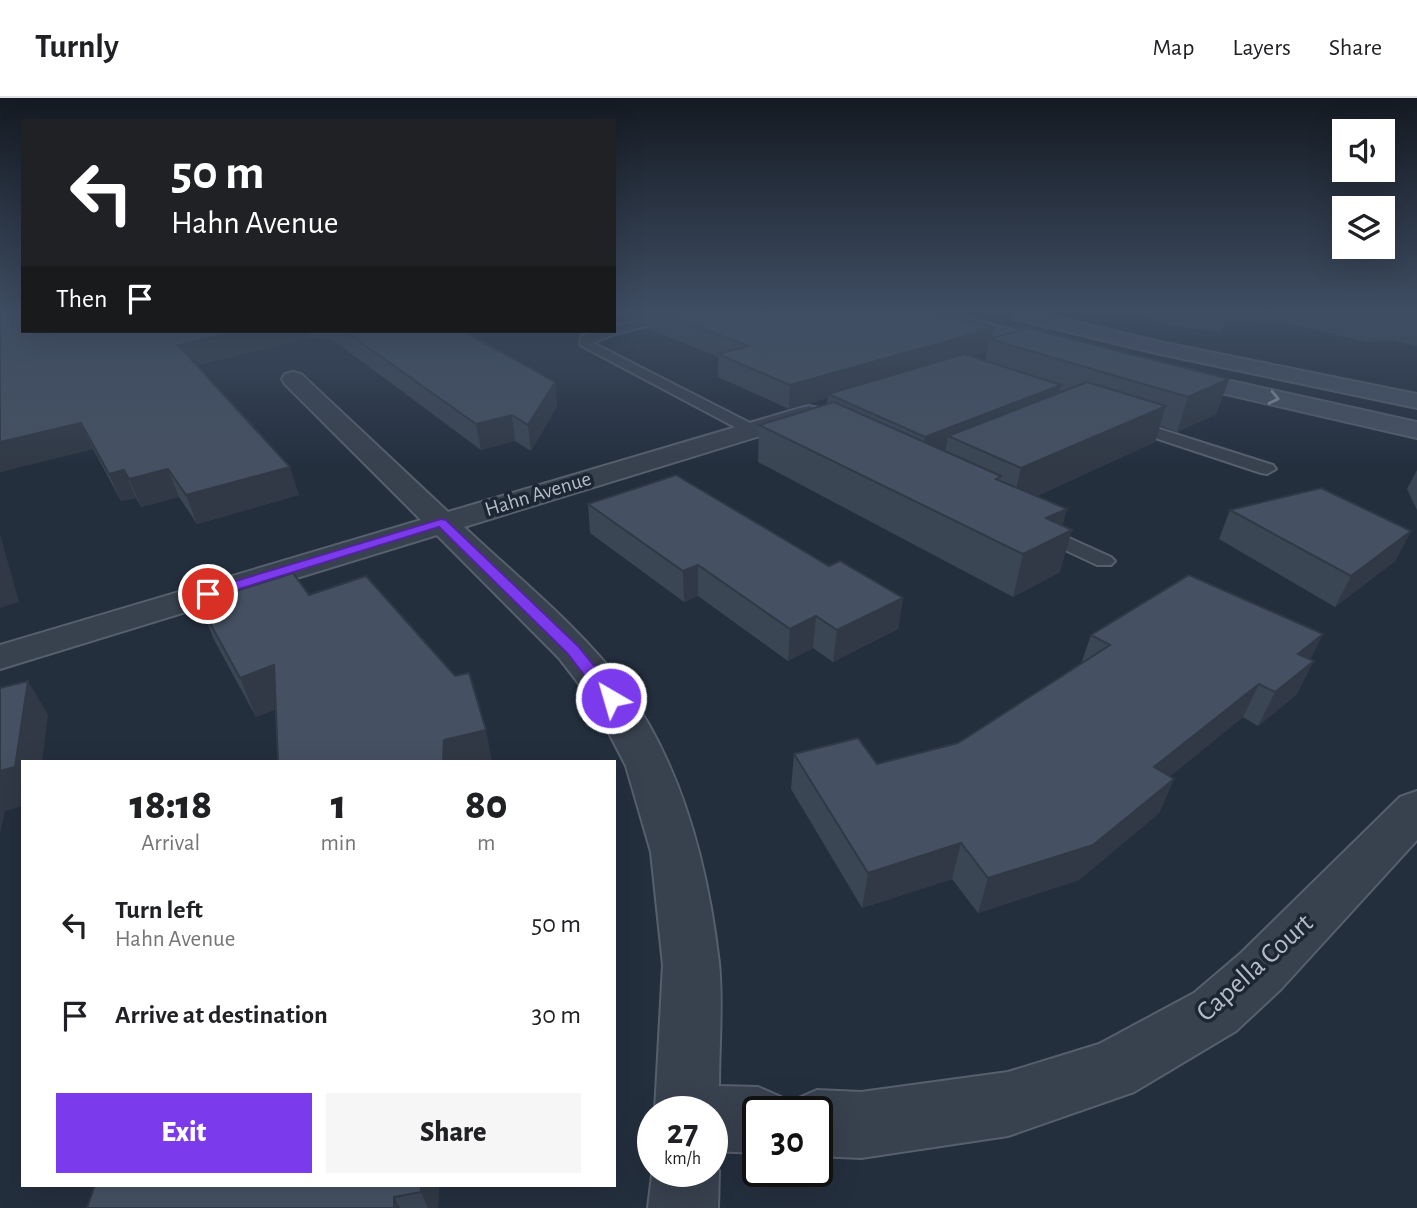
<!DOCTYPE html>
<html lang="en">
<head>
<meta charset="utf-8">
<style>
	:root { --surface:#fff; --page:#f6f6f6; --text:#202124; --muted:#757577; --line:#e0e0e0; --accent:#7c3aed }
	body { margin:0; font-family:"Alegreya Sans",sans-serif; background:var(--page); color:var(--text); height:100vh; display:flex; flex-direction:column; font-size:26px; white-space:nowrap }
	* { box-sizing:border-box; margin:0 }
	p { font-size:23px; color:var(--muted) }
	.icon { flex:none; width:38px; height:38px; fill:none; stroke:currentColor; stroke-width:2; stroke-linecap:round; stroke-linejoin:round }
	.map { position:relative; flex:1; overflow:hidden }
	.drawer { position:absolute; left:21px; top:662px; width:595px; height:427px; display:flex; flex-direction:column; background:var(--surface); border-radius:0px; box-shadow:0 7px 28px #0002 }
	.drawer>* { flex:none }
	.hud { position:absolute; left:21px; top:21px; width:595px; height:214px; border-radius:0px; box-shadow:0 7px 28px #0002; background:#202124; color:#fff; overflow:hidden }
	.tools { position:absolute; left:1332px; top:21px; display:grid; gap:14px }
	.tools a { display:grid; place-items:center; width:63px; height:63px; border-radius:0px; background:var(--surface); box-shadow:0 7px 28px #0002; font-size:35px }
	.speed { position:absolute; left:637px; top:998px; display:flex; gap:14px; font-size:35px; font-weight:700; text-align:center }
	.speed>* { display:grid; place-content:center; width:91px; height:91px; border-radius:50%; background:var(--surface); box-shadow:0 7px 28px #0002; line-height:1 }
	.speed small { font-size:18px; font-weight:400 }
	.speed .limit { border:4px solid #111; border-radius:10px; background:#fff; color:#111 }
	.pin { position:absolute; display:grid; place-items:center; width:60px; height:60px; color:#fff; margin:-30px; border:4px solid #fff; border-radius:50%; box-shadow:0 2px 7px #0007 }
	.me { position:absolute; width:77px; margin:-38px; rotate:322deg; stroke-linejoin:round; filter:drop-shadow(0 0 5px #0008) }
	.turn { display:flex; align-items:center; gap:24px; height:147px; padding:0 35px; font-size:32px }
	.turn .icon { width:91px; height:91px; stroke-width:2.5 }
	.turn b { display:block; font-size:49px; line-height:60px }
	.then { display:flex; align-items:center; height:66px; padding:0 35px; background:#0003; gap:14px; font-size:26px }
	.eta { display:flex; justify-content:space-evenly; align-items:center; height:119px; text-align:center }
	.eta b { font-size:42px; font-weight:800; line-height:49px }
	.action { display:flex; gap:14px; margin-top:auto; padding:14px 35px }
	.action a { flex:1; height:80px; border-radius:0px; background:var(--accent); color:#fff; font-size:28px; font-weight:800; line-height:80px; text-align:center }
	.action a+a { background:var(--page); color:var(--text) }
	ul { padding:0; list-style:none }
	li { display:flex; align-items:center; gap:21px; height:91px; padding:0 35px }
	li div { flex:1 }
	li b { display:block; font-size:26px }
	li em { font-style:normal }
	header { display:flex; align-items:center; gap:42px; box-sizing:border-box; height:98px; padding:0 35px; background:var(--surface); border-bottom:2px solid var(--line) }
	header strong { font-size:33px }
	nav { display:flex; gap:38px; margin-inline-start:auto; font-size:24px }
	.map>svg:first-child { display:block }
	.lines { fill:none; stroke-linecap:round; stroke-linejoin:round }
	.service-casing { stroke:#565f6c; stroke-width:4 }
	.minor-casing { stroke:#565f6c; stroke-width:4 }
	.secondary-casing { stroke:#565f6c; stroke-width:4 }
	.service { fill:#38414e; fill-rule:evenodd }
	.minor { fill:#38414e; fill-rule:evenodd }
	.secondary { fill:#465061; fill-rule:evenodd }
	.wall { fill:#3b4654; fill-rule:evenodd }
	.shaded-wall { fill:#303945 }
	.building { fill:#455162; stroke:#303945; stroke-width:2 }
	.oneway { stroke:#8e96a5 }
	.route { fill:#7c3aed; stroke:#51269a; stroke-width:2 }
	.labels { text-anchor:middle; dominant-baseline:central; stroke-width:7; stroke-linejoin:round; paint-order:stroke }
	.far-street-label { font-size:21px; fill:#b4bcc9; stroke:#1d2633 }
	.near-street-label { font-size:28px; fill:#b4bcc9; stroke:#1d2633 }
</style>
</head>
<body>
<header>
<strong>Turnly</strong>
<nav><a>Map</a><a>Layers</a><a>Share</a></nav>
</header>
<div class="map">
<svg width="1417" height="1110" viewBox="0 0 1417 1110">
	<rect width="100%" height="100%" fill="#242f3e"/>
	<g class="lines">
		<!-- service casing -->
		<g class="service-casing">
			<g id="service">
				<path d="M686 212H708L615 236 593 245 758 329 760 332 758 335H746L580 247 581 238 598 233H614V228Z"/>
				<path d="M1128 321 1273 367 1276 371 1267 376 1261 375 1122 329 1120 326Z"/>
				<path d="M1038 426 1111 459 1115 463 1111 467H1097L1031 436 1028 432 1031 428Z"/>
			</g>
		</g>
		<!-- minor casing -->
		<g class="minor-casing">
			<g id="minor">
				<path d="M293 274 301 276 448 414 800 310 809 308 818 310 821 315 818 320 464 429C519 481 581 530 626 591 683 670 708 769 719 865 723 905 719 948 719 988L758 989 781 999 787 1013H758V1055L712 1053V1013H655L663 867 651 754 626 668 593 604 559 560 437 437 0 571V547L421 422 285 286 282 281 285 276Z"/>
				<path d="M1417 693V742L1281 891 1236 933 1134 994 1008 1038 861 1060 817 1058V1013H789L794 1002 817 992 861 994 1008 974 1099 946 1194 895 1241 855 1400 699Z"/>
				<path d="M712 1056 719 1073 718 1110H648L653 1069V1073H712Z"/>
			</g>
		</g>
		<!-- secondary casing -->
		<g class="secondary-casing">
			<g id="secondary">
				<path d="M908 212H939L1064 246 1068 250 1064 254 1057 256 910 216Z"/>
				<path d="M1025 212 1160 244 1417 296V310L1160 256 1015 221 1012 217 1015 213Z"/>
				<path d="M1177 271 1417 324V340L1169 283 1166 278 1169 273Z"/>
			</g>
		</g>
		<!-- service -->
		<use href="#service" class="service"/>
		<!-- minor -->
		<use href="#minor" class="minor"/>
		<!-- secondary -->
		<use href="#secondary" class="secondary"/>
	</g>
	<!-- wall -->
	<g class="wall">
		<path d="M0 212 23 233H472L473 238 555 284 557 308 531 353 515 343 481 352 333 242 310 240 197 267 299 397 197 426 179 399 141 409 136 400 121 403 93 351 0 374Z"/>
		<path d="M614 212H925L994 230 992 240 1229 281 1216 316 1177 334 1160 328 1155 344 1037 398 1067 411 1062 428 1060 474 1013 499 758 364 759 327 827 306 828 300 789 311 718 279V259L647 230V218L627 222 614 217ZM987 253 985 263 970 258Z"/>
		<path d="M1130 212H1417V248L1394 243 1366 244 1284 225 1224 224 1221 234 1165 227Z"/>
		<path d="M1417 372V412L1407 391Z"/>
		<path d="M588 406 829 468 903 500 898 531 833 564 813 550 788 563 698 498 684 504 590 435Z"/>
		<path d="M1230 412 1411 433 1395 463 1335 509 1219 441Z"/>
		<path d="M309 497 276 611 256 619 214 542 199 505Z"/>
		<path d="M1323 536 1310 561 1297 596 1258 628 1243 619 1170 678 1174 681 1159 715 1079 782 978 815 952 781 862 810 791 691 794 656 877 666 958 645 1081 566 1091 537Z"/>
		<path d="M439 1087 438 1110H87Z"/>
	</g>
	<!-- shaded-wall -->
	<g class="shaded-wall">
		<path d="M627 212H646L647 218 627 222Z"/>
		<path d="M994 230 992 242 989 241 987 253 833 298 828 296V300L789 311 790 287Z"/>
		<path d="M241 233H308L310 240 186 269 178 247Z"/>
		<path d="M459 233H472L475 248Z"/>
		<path d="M1229 281 1216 316 1177 334 1188 299Z"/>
		<path d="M555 284 557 308 531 353 528 327Z"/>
		<path d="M1061 287 1055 311 948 338 945 356 921 365 925 339Z"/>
		<path d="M1166 308 1155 344 1012 409 1021 370Z"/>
		<path d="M512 317 515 343 481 352 476 326Z"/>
		<path d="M81 325 93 351 0 374V344Z"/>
		<path d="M290 369 299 397 197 426 186 397Z"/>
		<path d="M168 371 179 399 141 409 129 381Z"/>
		<path d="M124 372 136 400 121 403 109 376Z"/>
		<path d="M1067 411 1059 438 1072 432 1060 474 1013 499 1023 456 1046 420Z"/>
		<path d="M1411 433 1395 463 1335 509 1351 478Z"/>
		<path d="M0 436 19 504 0 510Z"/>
		<path d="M698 467V498L684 504 683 473Z"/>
		<path d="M903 500 898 531 833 564 837 532Z"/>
		<path d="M816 518 813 550 788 563 790 531Z"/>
		<path d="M1323 536 1307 568 1314 563 1297 596 1258 628 1275 594 1298 556Z"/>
		<path d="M274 567 288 606 256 619 240 580Z"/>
		<path d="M28 583 48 617 42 663H23V708L5 713 0 736V673Z"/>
		<path d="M1259 586 1243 619 1140 703 1154 669Z"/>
		<path d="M486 632 492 663H443L444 642Z"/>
		<path d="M1174 681 1159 715 1079 782 978 815 988 780Z"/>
		<path d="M961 745 952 781 862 810 868 775Z"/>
		<path d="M421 1087H439L438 1110H428L421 1094Z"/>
		<path d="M394 1099 400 1110H394Z"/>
	</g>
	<!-- building -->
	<g class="building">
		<path d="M0 212H23V233H241L178 247 290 369 186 397 168 371 129 381 124 372 109 376 81 325 0 344Z"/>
		<path d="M653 212H925L994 230 790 287 718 256 749 248Z"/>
		<path d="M1028 230 1229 281 1188 299 989 241Z"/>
		<path d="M345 233H463L555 284 528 327 512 317 476 326Z"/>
		<path d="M964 256 1061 287 925 339 828 296Z"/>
		<path d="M1087 284 1166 308 1021 370 948 338Z"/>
		<path d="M834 304 1001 378 996 381 1067 411 1046 420 1072 432 1023 456 759 327Z"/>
		<path d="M676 377 829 468 840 463 903 500 837 532 816 518 790 531 698 467 683 473 588 406Z"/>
		<path d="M1321 390 1411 433 1351 478 1230 412Z"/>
		<path d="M293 475 309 497 366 478 455 578 469 575 486 632 444 642 443 663H278L274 567 240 580 199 505Z"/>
		<path d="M1189 477 1323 536 1298 556 1314 563 1275 594 1259 586 1154 669 1174 681 1093 747 988 780 961 745 868 775 794 656 858 640 877 666 958 645 1110 547 1091 537Z"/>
		<path d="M28 583 15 669 0 673V590Z"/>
		<path d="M95 1087H421V1094L394 1099V1110H87Z"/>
	</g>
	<!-- one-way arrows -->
	<defs><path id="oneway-chevron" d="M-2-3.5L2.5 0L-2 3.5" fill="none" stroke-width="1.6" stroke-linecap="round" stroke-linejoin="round" transform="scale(1.75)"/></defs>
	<use class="oneway" href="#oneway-chevron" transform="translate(1274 300) rotate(13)"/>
	<!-- sky -->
	<linearGradient id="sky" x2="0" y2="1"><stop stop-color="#141a22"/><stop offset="0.58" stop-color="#3f4d63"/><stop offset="1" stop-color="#3f4d63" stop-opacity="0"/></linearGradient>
	<rect width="1417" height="367" fill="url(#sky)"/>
	<!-- route -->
	<path class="route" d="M441 421 446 422 579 549 617 596 620 600 617 604H605L567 555 439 429 213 499 208 500 200 496 203 493Z"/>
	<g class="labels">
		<!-- far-street labels -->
		<g class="far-street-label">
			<text transform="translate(538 396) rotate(-17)">Hahn Avenue</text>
		</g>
		<!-- near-street labels -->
		<g class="near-street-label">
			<text transform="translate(1255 870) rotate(-42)">Capella Court</text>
		</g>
	</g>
</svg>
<div class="tools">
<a><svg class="icon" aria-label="sound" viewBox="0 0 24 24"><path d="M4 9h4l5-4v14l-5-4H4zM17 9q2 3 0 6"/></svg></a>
<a><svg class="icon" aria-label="layers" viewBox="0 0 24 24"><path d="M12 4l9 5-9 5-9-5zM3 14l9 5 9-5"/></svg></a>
</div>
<div class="speed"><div>27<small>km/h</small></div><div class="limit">30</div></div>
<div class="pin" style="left:208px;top:496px;background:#d93025"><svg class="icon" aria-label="arrive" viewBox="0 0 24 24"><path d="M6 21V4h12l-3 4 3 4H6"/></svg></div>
<svg class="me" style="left:611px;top:600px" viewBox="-20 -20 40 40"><circle r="17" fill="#7c3aed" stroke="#fff" stroke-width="3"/><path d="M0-11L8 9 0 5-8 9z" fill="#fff"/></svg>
<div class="hud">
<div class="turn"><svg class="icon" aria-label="left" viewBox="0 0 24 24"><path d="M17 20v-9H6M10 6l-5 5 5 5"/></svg><div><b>50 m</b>Hahn Avenue</div></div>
<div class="then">Then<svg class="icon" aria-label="arrive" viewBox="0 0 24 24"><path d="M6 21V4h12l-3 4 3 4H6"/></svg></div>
</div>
<section class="drawer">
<div class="eta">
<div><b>18:18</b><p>Arrival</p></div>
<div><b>1</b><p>min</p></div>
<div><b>80</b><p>m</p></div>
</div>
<ul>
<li><svg class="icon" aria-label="left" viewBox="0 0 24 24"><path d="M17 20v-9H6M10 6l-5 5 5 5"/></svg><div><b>Turn left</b><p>Hahn Avenue</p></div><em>50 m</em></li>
<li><svg class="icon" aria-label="arrive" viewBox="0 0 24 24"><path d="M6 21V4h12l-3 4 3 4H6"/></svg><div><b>Arrive at destination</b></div><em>30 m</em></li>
</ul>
<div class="action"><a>Exit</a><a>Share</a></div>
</section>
</div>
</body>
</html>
